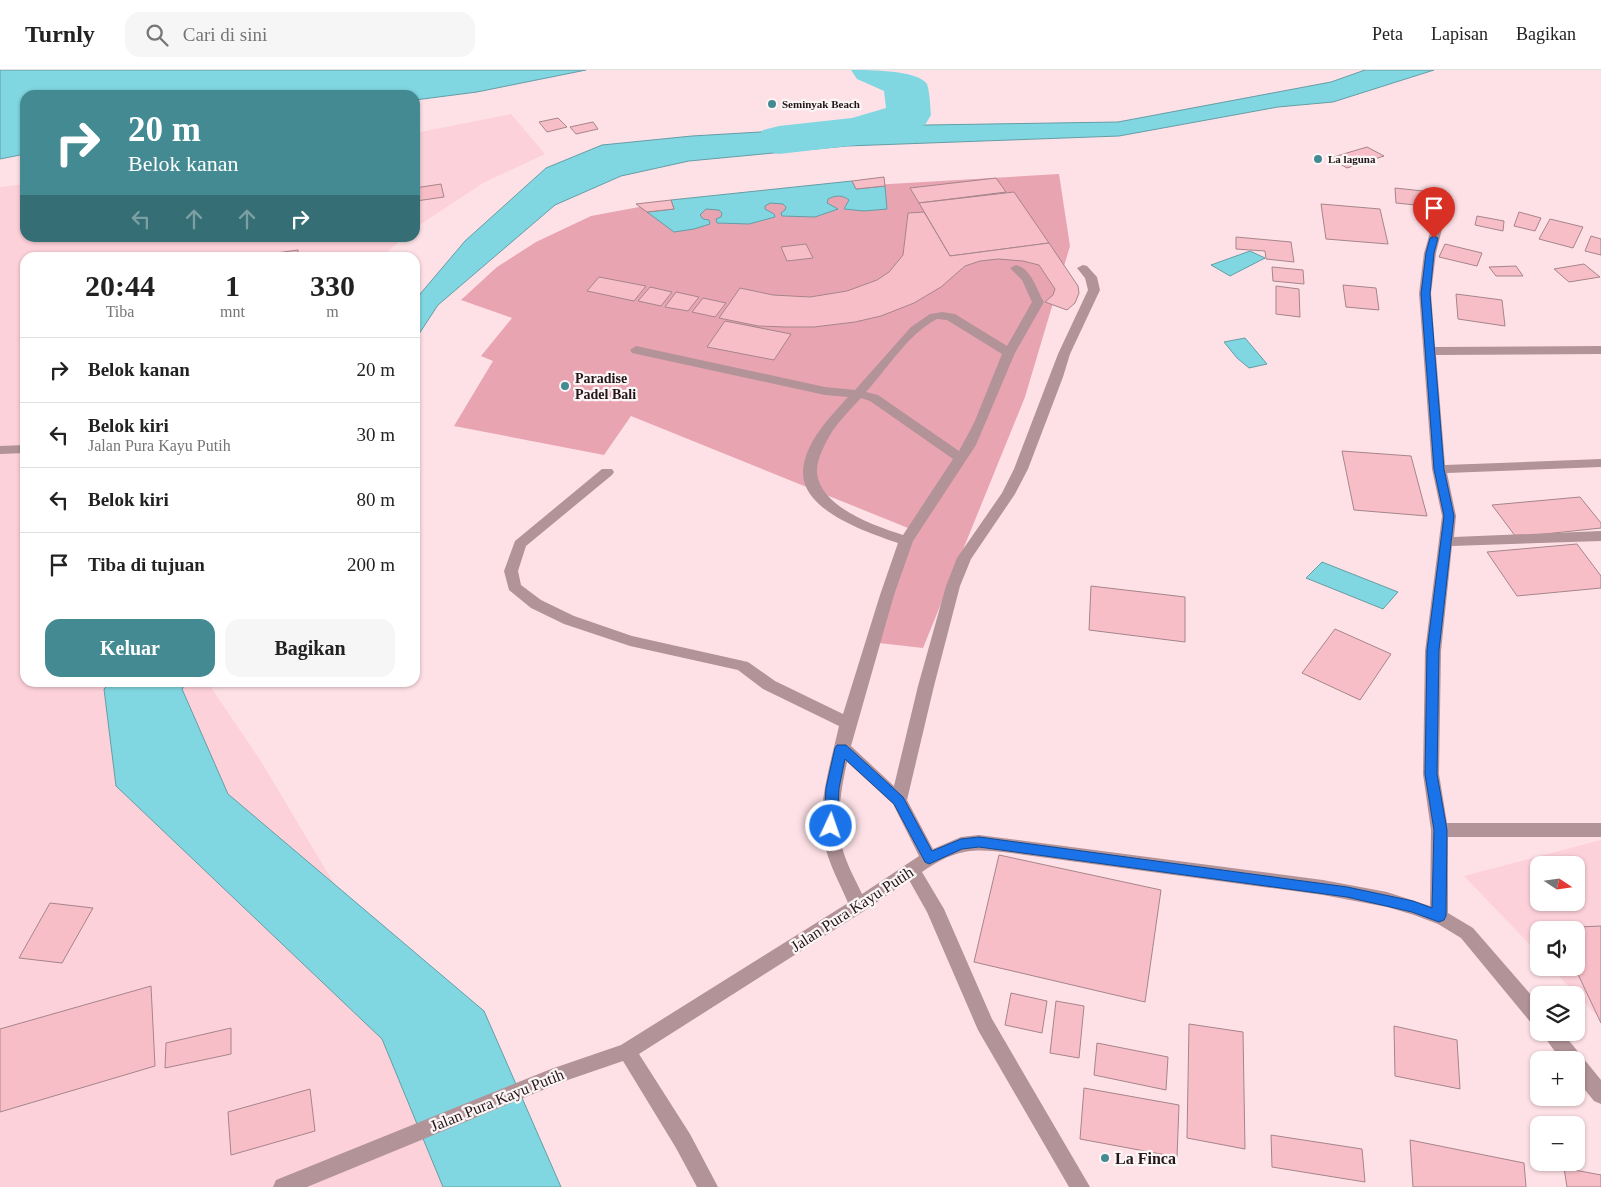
<!DOCTYPE html>
<html lang="id">
<head>
<meta charset="utf-8">
<style>
	:root { --surface:#fff; --page:#f6f6f6; --text:#222; --muted:#767676; --line:#e0e0e0; --accent:#438a92 }
	body { margin:0; font-family:Georgia,serif; background:var(--page); color:var(--text); height:100vh; display:flex; flex-direction:column; font-size:19px; white-space:nowrap }
	* { box-sizing:border-box; margin:0 }
	p { font-size:16px; color:var(--muted) }
	.icon { flex:none; width:28px; height:28px; fill:none; stroke:currentColor; stroke-width:2; stroke-linecap:round; stroke-linejoin:round }
	.map { position:relative; flex:1; overflow:hidden }
	.sheet { position:absolute; left:20px; top:182px; width:400px; height:435px; display:flex; flex-direction:column; background:var(--surface); border-radius:15px; box-shadow:0 1px 4px #0004 }
	.sheet>* { flex:none }
	.guide { position:absolute; left:20px; top:20px; width:400px; height:152px; border-radius:15px; box-shadow:0 1px 4px #0004; background:#438a92; color:#fff; overflow:hidden }
	.needle { width:32px; rotate:103deg }
	.tools { position:absolute; left:1530px; top:786px; display:grid; gap:10px }
	.tools a { display:grid; place-items:center; width:55px; height:55px; border-radius:10px; background:var(--surface); box-shadow:0 1px 4px #0004; font-size:25px }
	.pin { position:absolute; display:grid; place-items:center; width:42px; height:42px; color:#fff; margin:-51px -21px; border-radius:50% 50% 50% 0; rotate:-45deg; box-shadow:0 0 5px #0007 }
	.pin .icon { rotate:45deg }
	.me { position:absolute; width:55px; margin:-28px; rotate:3deg; stroke-linejoin:round; filter:drop-shadow(0 0 4px #0008) }
	.turn { display:flex; align-items:center; gap:18px; height:105px; padding:0 25px; font-size:22px }
	.turn .icon { width:65px; height:65px; stroke-width:2.5 }
	.turn b { display:block; font-size:35px; line-height:42px }
	.lanes { display:flex; align-items:center; height:48px; padding:0 25px; background:#0003; justify-content:center; gap:25px; direction:ltr }
	.lanes .off { opacity:.35 }
	.eta { display:flex; justify-content:space-evenly; align-items:center; height:85px; text-align:center }
	.eta b { font-size:30px; font-weight:700; line-height:35px }
	.button { display:flex; gap:10px; margin-top:auto; padding:10px 25px }
	.button a { flex:1; height:58px; border-radius:15px; background:var(--accent); color:#fff; font-size:20px; font-weight:700; line-height:58px; text-align:center }
	.button a+a { background:var(--page); color:var(--text) }
	ul { padding:0; list-style:none }
	li { display:flex; align-items:center; gap:15px; height:65px; padding:0 25px; border-top:1px solid var(--line) }
	li div { flex:1 }
	li b { display:block; font-size:19px }
	li em { font-style:normal }
	header { display:flex; align-items:center; gap:30px; box-sizing:border-box; height:70px; padding:0 25px; background:var(--surface); border-bottom:1px solid var(--line) }
	header strong { font-size:24px }
	nav { display:flex; gap:28px; margin-inline-start:auto; font-size:18px }
	.search { width:350px; height:45px; background:var(--page); display:flex; align-items:center; gap:12px; box-sizing:border-box; padding:0 18px; border-radius:15px; color:var(--muted); font-size:19px }
	.map>svg:first-child { display:block }
	.built { fill:#fdd1d9; fill-rule:evenodd }
	.green { fill:#e9a4b1 }
	.water { fill:#81d7e1; stroke:#649da5 }
	.lines { fill:none; stroke-linecap:round; stroke-linejoin:round }
	.river { fill:#81d7e1; fill-rule:evenodd }
	.building { fill:#f8bec8; stroke:#a5858a }
	.minor { fill:#b29398; fill-rule:evenodd }
	.route { fill:#1a73e8; stroke:#114b97 }
	.poi-dot { fill:#438a92; stroke:#fcf5f6; stroke-width:2 }
	.labels { text-anchor:middle; dominant-baseline:central; stroke-width:4.5; stroke-linejoin:round; paint-order:stroke }
	.far-poi-label { font-size:11px; font-weight:bold; fill:#221619; stroke:#fcf5f6; text-anchor:start }
	.poi-label { font-size:14px; font-weight:bold; fill:#221619; stroke:#fcf5f6; text-anchor:start }
	.near-street-label { font-size:16px; fill:#221619; stroke:#fcf5f6 }
	.near-poi-label { font-size:16px; font-weight:bold; fill:#221619; stroke:#fcf5f6; text-anchor:start }
</style>
</head>
<body>
<header>
<strong>Turnly</strong>
<div class="search"><svg class="icon" aria-label="search" viewBox="0 0 24 24"><circle cx="10" cy="10" r="6"/><path d="M15 15l6 6"/></svg>Cari di sini</div>
<nav><a>Peta</a><a>Lapisan</a><a>Bagikan</a></nav>
</header>
<div class="map">
<svg width="1601" height="1117" viewBox="0 0 1601 1117">
	<rect width="100%" height="100%" fill="#fee1e6"/>
	<!-- built -->
	<g class="built">
		<path d="M511 44 545 84 483 113 415 158V63Z"/>
		<path d="M25 114V168H403L382 187 25 188V612L208 613 262 693 370 874 519 1117H0V117Z"/>
		<path d="M1601 770V950L1551 898H1576V860H1539V884L1464 806ZM1539 795H1576V832H1539Z"/>
	</g>
	<!-- green -->
	<path class="green" d="M1059 104 1070 176 1025 327 923 578 879 573 908 458 631 346 604 385 454 356 493 291 481 286 512 248 461 230 497 197 536 172 591 146 639 137 821 118Z"/>
	<!-- water -->
	<g class="water">
		<path d="M0 0H586L477 22 415 30V25H25V84L0 89Z"/>
		<path d="M1365 0H1434L1333 32 1278 37 1119 66 847 76 689 91 621 106 555 135 438 235 415 270V230L465 171 546 98 602 75 692 66 862 56 1118 52 1331 12Z"/>
		<path d="M852 111 856 119 885 116 887 139 864 141 844 139 849 130C843 125 835 125 828 129L827 133 838 139 815 147 782 146 781 143 785 140 786 137 783 134 770 133 765 136V139L774 144 775 147 749 154 717 153 716 149 721 147 722 143 719 140 706 139 700 145 703 149 709 150 710 154 694 159 674 162 647 142 674 139 671 130Z"/>
		<path d="M1250 181 1265 188 1230 206 1211 195Z"/>
		<path d="M1245 268 1267 294 1249 298 1237 288 1224 272Z"/>
		<path d="M1322 492 1398 522 1383 539 1306 508Z"/>
		<path d="M110 613H186L182 619 228 724 484 941 561 1117H443L382 969 116 716 104 619Z"/>
	</g>
	<g class="lines">
		<!-- river -->
		<path class="river" d="M851 0C870 0 918 0 927 14 930 23 930 36 931 45L925 55 857 75 779 84 763 80 756 70 763 60 779 56 852 48 886 38 884 21 857 9Z"/>
	</g>
	<!-- building -->
	<g class="building">
		<path d="M558 48 567 57 547 62 539 52Z"/>
		<path d="M593 52 598 59 576 64 570 57Z"/>
		<path d="M1367 77 1384 86 1347 98 1330 88Z"/>
		<path d="M884 107 885 116 856 119 852 111Z"/>
		<path d="M996 108 1006 122 919 133 910 118Z"/>
		<path d="M441 114 444 127 416 131 415 118Z"/>
		<path d="M1395 118 1423 121 1425 136 1396 133Z"/>
		<path d="M1014 122 1049 173 950 186 919 133Z"/>
		<path d="M671 130 674 139 647 142 636 134Z"/>
		<path d="M1321 134 1380 139 1388 174 1326 169Z"/>
		<path d="M924 142 950 186 1049 173 1078 216 1079 223 1075 233 1067 240 1045 232 1053 225 1055 219 1039 195 1023 191 998 189 980 191 965 196 941 217 914 233 881 246 855 252 814 257H786L758 256 719 248 740 218 773 225 810 227 847 221 877 210 889 202 903 185 908 143Z"/>
		<path d="M1519 142 1541 148 1535 161 1514 156Z"/>
		<path d="M1477 146 1504 151 1503 161 1475 155Z"/>
		<path d="M1550 149 1583 157 1573 178 1539 169Z"/>
		<path d="M1591 166 1601 169V185L1585 181Z"/>
		<path d="M1236 167 1291 172 1294 192 1266 189 1265 181 1236 179Z"/>
		<path d="M806 174 813 188 787 191 781 177Z"/>
		<path d="M1445 174 1482 183 1477 196 1439 187Z"/>
		<path d="M298 180V188H240Z"/>
		<path d="M1584 194 1600 207 1569 212 1554 199Z"/>
		<path d="M1516 196 1523 206H1496L1489 197Z"/>
		<path d="M1272 197 1303 200 1304 214 1273 211Z"/>
		<path d="M599 207 646 216 634 231 587 221Z"/>
		<path d="M1343 215 1376 218 1379 240 1346 237Z"/>
		<path d="M1276 216 1299 219 1300 247 1276 244Z"/>
		<path d="M650 217 672 222 661 236 638 231Z"/>
		<path d="M676 222 699 227 688 241 665 237Z"/>
		<path d="M1456 224 1502 230 1505 256 1458 249Z"/>
		<path d="M703 228 726 233 715 247 692 242Z"/>
		<path d="M725 251 791 264 774 290 707 277Z"/>
		<path d="M1342 381 1411 386 1427 446 1354 440Z"/>
		<path d="M1580 427 1601 453V458L1516 467 1492 435Z"/>
		<path d="M1577 474 1601 506V518L1517 526 1487 482Z"/>
		<path d="M1091 516 1185 527V572L1089 560Z"/>
		<path d="M1335 559 1391 584 1360 630 1302 603Z"/>
		<path d="M999 785 1161 820 1145 932 974 892Z"/>
		<path d="M50 833 93 838 62 893 19 888Z"/>
		<path d="M1601 856V953L1575 898H1576V860H1557L1556 858Z"/>
		<path d="M151 916 155 996 0 1042V959Z"/>
		<path d="M1011 923 1047 931 1042 963 1005 955Z"/>
		<path d="M1056 931 1084 936 1079 988 1050 983Z"/>
		<path d="M1189 954 1243 962 1245 1079 1187 1068Z"/>
		<path d="M1394 956 1457 970 1460 1019 1395 1006Z"/>
		<path d="M231 958V984L165 998 166 973Z"/>
		<path d="M1097 973 1168 987 1166 1020 1094 1005Z"/>
		<path d="M1084 1018 1179 1035 1177 1087 1080 1069Z"/>
		<path d="M310 1019 315 1061 231 1085 228 1042Z"/>
		<path d="M1271 1065 1362 1079 1365 1112 1272 1097Z"/>
		<path d="M1410 1070 1524 1093 1526 1117H1413Z"/>
		<path d="M1564 1098 1601 1105V1117H1567Z"/>
	</g>
	<g class="lines">
		<!-- minor -->
		<g class="minor">
			<path d="M1442 136 1447 139 1436 183 1431 223 1435 277 1601 276V284L1436 285 1445 395 1601 389V397L1447 403 1456 446 1454 467 1601 461V471L1452 476 1441 581 1439 704 1447 753H1601V767H1448V843L1473 858 1539 934V956L1532 954 1461 868 1438 854 1414 845 1387 837 1323 825 1011 783C972 778 956 779 922 802L944 839 992 949 1090 1117H1069L978 960 927 842 909 810 864 841 639 984 690 1064 718 1117H697L676 1078 623 991 562 1012 307 1117H273L276 1110 551 999 621 975 848 833C841 816 831 798 826 780 814 742 831 693 839 656L763 619 738 600 630 576 564 554 531 538 509 520 504 501 515 471 602 399H612L614 402 612 405 526 476 518 501 521 515 541 530 574 546 632 566 748 592 775 611 843 644 880 525 898 473C869 463 801 441 803 401 805 372 830 347 848 327L825 325 632 283 630 280 636 276 825 317 855 320 911 257 930 244 942 242 955 244 1007 276 1032 232 1022 210 1010 198 1016 195C1032 199 1036 219 1044 232L1015 283 976 375 913 471 894 525 851 676 894 716 918 616 946 516 957 488 1002 423 1014 399 1058 284 1088 220 1085 208 1077 198 1083 195 1087 196 1097 207 1100 220 1070 284 1063 307 1028 399 1015 424 971 489 960 516 934 616 907 730 933 779 961 767 979 765 1323 810 1387 822 1430 836 1431 760 1423 704 1425 581 1442 446 1432 399 1419 223 1424 183 1437 139ZM937 249 947 250 1002 284 974 353 959 381 878 325 866 322C888 298 908 264 937 249ZM861 328 870 331 953 389 903 465C875 456 820 437 817 403 816 389 826 372 833 360 841 349 851 339 861 328ZM847 692 893 734 919 786 862 824C855 809 846 793 842 777 836 749 841 720 847 692Z"/>
			<path d="M25 375V383L0 384V376Z"/>
			<path d="M1541 962H1562L1601 1010V1034L1594 1031 1576 1009V990H1561Z"/>
		</g>
	</g>
	<!-- route -->
	<path class="route" d="M1434 166 1438 168 1434 183 1430 224 1444 399 1454 446 1439 580 1437 704 1447 760 1446 846 1444 850 1439 852 1412 842 1347 827 979 777 962 779 929 794 925 792 894 734 845 689 839 718 837 756 835 759H826L824 756 826 718 835 678 837 675H846L903 727 932 781 961 769 979 767 1347 817 1413 831 1432 838 1434 760 1425 704 1427 580 1444 446 1434 399 1421 224 1426 183 1430 168Z"/>
	<!-- markers -->
	<g class="poi-dot">
		<circle cx="772" cy="34" r="5"/>
		<circle cx="1318" cy="89" r="5"/>
		<circle cx="565" cy="316" r="5"/>
		<circle cx="1105" cy="1088" r="5"/>
	</g>
	<g class="labels">
		<!-- far-poi labels -->
		<g class="far-poi-label">
			<text x="782" y="34">Seminyak Beach</text>
			<text x="1328" y="89">La laguna</text>
		</g>
		<!-- poi labels -->
		<g class="poi-label">
			<text x="575" y="308">Paradise<tspan x="575" dy="16">Padel Bali</tspan></text>
		</g>
		<!-- near-street labels -->
		<g class="near-street-label">
			<text transform="translate(852 839) rotate(-33)">Jalan Pura Kayu Putih</text>
			<text transform="translate(497 1030) rotate(-22)">Jalan Pura Kayu Putih</text>
		</g>
		<!-- near-poi labels -->
		<g class="near-poi-label">
			<text x="1115" y="1088">La Finca</text>
		</g>
	</g>
</svg>
<div class="tools">
<a><svg class="needle" viewBox="-14 -14 28 28"><path d="M0-13l5 13h-10z" fill="#e53935"/><path d="M0 13l5-13h-10z" fill="#767676"/></svg></a>
<a><svg class="icon" aria-label="sound" viewBox="0 0 24 24"><path d="M4 9h4l5-4v14l-5-4H4zM17 9q2 3 0 6"/></svg></a>
<a><svg class="icon" aria-label="layers" viewBox="0 0 24 24"><path d="M12 4l9 5-9 5-9-5zM3 14l9 5 9-5"/></svg></a>
<a>+</a>
<a>−</a>
</div>
<div class="pin" style="left:1434px;top:168px;background:#d93025"><svg class="icon" aria-label="arrive" viewBox="0 0 24 24"><path d="M6 21V4h12l-3 4 3 4H6"/></svg></div>
<svg class="me" style="left:831px;top:756px" viewBox="-20 -20 40 40"><circle r="17" fill="#1a73e8" stroke="#fff" stroke-width="3"/><path d="M0-11L8 9 0 5-8 9z" fill="#fff"/></svg>
<div class="guide">
<div class="turn"><svg class="icon" aria-label="right" viewBox="0 0 24 24"><path d="M7 20v-9h11M14 6l5 5-5 5"/></svg><div><b>20 m</b>Belok kanan</div></div>
<div class="lanes"><svg class="icon off" aria-label="left" viewBox="0 0 24 24"><path d="M17 20v-9H6M10 6l-5 5 5 5"/></svg><svg class="icon off" aria-label="ahead" viewBox="0 0 24 24"><path d="M12 20V5M6 11l6-6 6 6"/></svg><svg class="icon off" aria-label="ahead" viewBox="0 0 24 24"><path d="M12 20V5M6 11l6-6 6 6"/></svg><svg class="icon" aria-label="right" viewBox="0 0 24 24"><path d="M7 20v-9h11M14 6l5 5-5 5"/></svg></div>
</div>
<section class="sheet">
<div class="eta">
<div><b>20:44</b><p>Tiba</p></div>
<div><b>1</b><p>mnt</p></div>
<div><b>330</b><p>m</p></div>
</div>
<ul>
<li><svg class="icon" aria-label="right" viewBox="0 0 24 24"><path d="M7 20v-9h11M14 6l5 5-5 5"/></svg><div><b>Belok kanan</b></div><em>20 m</em></li>
<li><svg class="icon" aria-label="left" viewBox="0 0 24 24"><path d="M17 20v-9H6M10 6l-5 5 5 5"/></svg><div><b>Belok kiri</b><p>Jalan Pura Kayu Putih</p></div><em>30 m</em></li>
<li><svg class="icon" aria-label="left" viewBox="0 0 24 24"><path d="M17 20v-9H6M10 6l-5 5 5 5"/></svg><div><b>Belok kiri</b></div><em>80 m</em></li>
<li><svg class="icon" aria-label="arrive" viewBox="0 0 24 24"><path d="M6 21V4h12l-3 4 3 4H6"/></svg><div><b>Tiba di tujuan</b></div><em>200 m</em></li>
</ul>
<div class="button"><a>Keluar</a><a>Bagikan</a></div>
</section>
</div>
</body>
</html>
